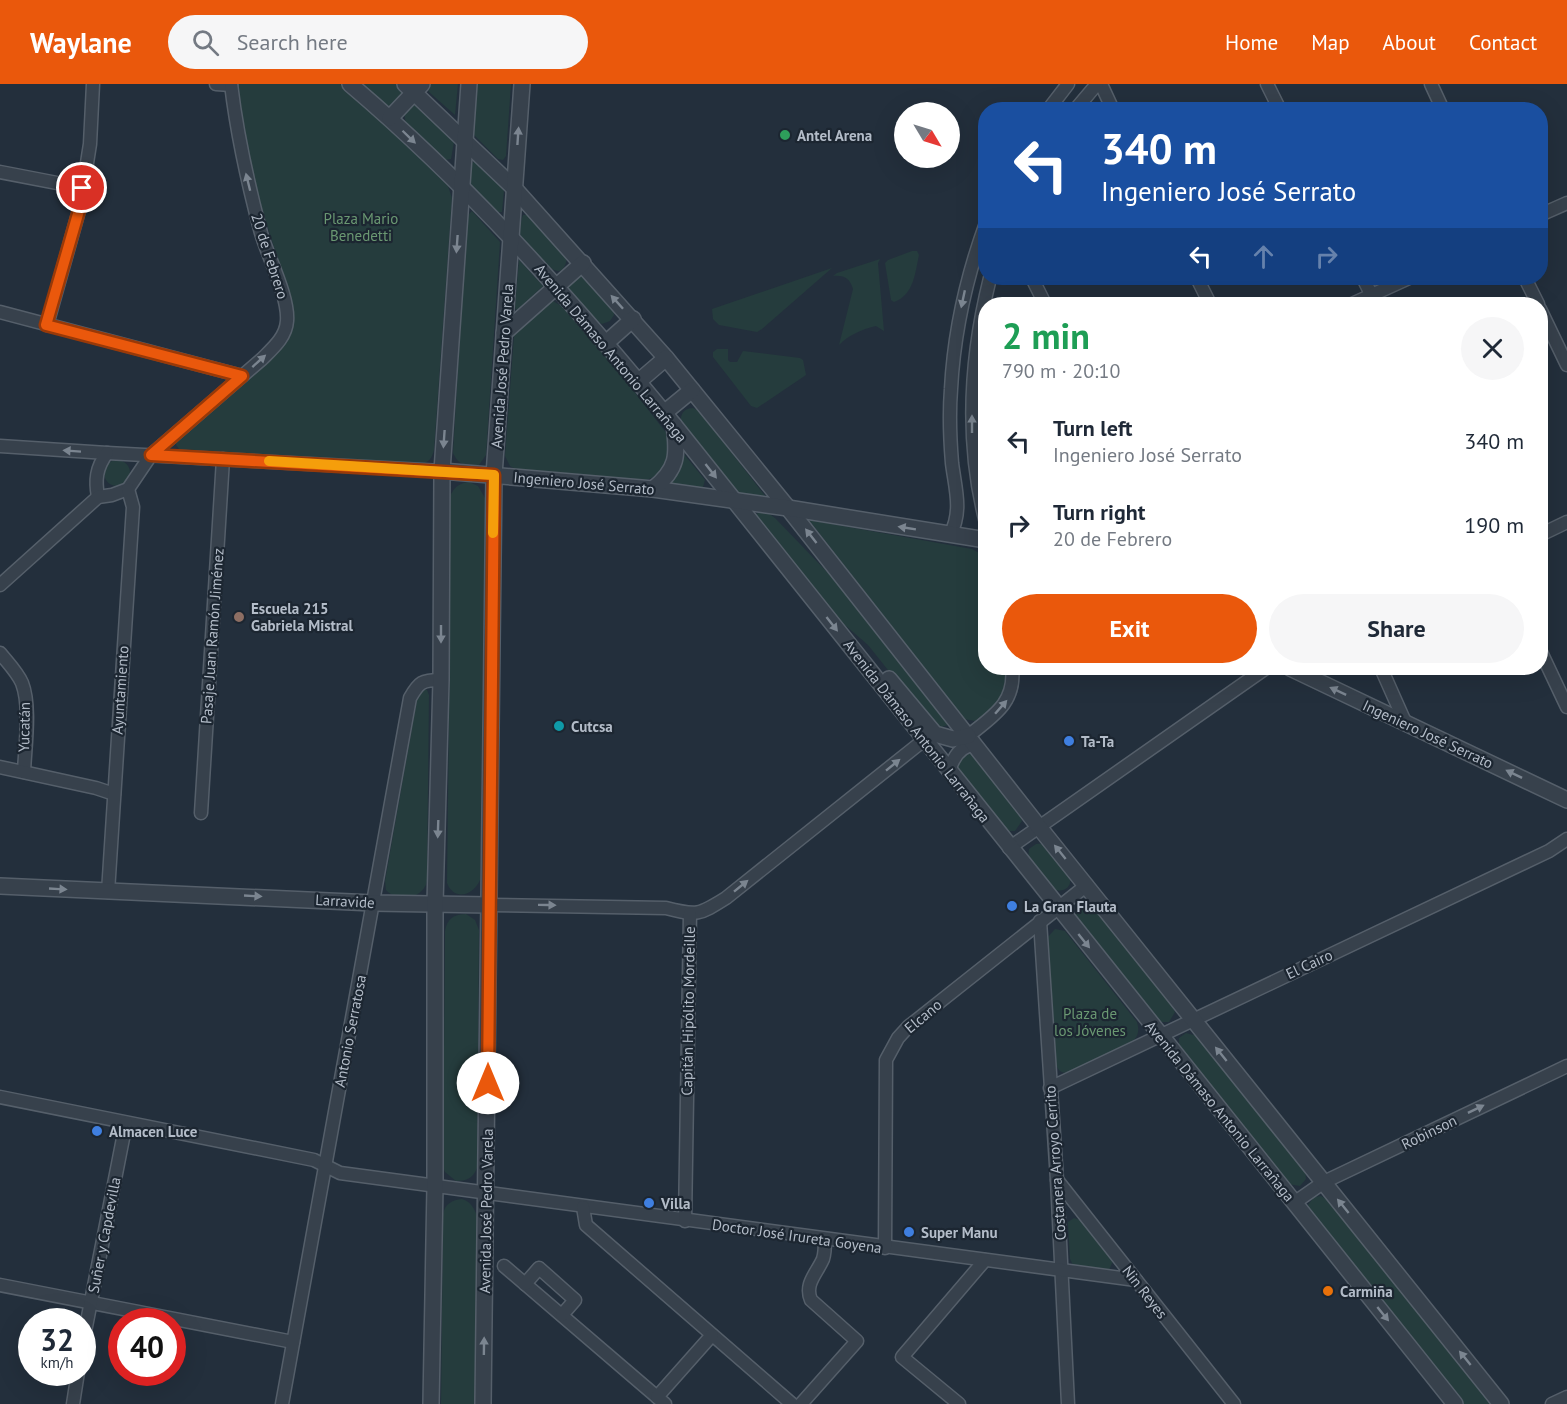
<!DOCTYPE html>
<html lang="en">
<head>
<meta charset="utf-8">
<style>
	:root { --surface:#fff; --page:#f6f6f7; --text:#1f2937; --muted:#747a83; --accent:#ea580c }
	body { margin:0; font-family:"PT Sans",sans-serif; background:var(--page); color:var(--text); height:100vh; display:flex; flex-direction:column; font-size:22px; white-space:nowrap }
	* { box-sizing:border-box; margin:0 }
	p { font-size:20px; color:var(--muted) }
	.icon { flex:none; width:33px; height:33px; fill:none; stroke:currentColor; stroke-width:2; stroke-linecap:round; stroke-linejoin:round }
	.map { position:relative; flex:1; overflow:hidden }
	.side { position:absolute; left:978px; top:213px; width:570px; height:378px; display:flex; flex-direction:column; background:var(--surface); border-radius:24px; box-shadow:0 6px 24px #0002 }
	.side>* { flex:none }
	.banner { position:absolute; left:978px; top:18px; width:570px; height:183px; border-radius:24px; box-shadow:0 6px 24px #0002; background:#1a4fa0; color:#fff; overflow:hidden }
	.needle { width:39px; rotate:128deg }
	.controls { position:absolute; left:894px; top:18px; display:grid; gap:12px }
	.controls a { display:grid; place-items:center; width:66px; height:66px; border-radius:50%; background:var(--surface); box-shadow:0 6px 24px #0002; font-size:30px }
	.speed { position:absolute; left:18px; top:1224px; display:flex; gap:12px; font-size:30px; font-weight:700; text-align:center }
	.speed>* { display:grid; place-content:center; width:78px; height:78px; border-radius:50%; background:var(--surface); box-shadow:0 6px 24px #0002; line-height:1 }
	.speed small { font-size:15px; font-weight:400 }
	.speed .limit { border:9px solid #d22; background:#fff; color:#111 }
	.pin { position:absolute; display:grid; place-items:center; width:51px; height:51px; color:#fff; margin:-26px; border:3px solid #fff; border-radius:50%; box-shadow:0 2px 6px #0007 }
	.me { position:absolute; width:66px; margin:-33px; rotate:0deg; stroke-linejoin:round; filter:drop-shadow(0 0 4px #0008) }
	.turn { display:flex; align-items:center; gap:21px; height:126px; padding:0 24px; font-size:27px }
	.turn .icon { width:78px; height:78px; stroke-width:2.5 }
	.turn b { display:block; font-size:42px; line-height:51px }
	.lanes { display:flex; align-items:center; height:57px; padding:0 24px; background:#0003; justify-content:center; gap:30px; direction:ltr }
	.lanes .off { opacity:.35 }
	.round { display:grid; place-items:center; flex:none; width:63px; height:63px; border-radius:32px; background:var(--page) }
	.overview { display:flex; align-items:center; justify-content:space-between; height:102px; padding:0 24px }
	h1 { font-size:36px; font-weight:800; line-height:45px; color:#1e9e55 }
	.primary-button { display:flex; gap:12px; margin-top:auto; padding:12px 24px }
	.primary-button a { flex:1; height:69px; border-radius:36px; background:var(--accent); color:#fff; font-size:24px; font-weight:800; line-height:69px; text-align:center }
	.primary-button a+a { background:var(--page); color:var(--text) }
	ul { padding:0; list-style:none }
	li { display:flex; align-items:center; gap:18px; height:84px; padding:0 24px }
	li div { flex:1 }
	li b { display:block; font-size:22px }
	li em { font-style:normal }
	header { display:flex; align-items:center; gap:36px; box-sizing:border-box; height:84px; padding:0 30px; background:var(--accent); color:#fff }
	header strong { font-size:28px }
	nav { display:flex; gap:33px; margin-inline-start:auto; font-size:21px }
	.search { width:420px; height:54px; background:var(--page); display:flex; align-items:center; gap:15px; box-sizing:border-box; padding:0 21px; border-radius:33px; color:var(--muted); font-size:22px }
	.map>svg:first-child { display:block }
	.green { fill:#253c3d }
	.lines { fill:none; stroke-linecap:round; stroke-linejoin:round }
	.minor-casing { stroke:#555f6a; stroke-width:15 }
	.tertiary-casing { stroke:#555f6a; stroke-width:18 }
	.minor { stroke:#37414c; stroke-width:12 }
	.tertiary { stroke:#37414c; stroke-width:15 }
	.oneway { fill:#7b8590 }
	.route-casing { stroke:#983908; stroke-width:15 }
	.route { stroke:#ea580c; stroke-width:10 }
	.slow { stroke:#f59e0b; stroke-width:10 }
	.leisure-dot { fill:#2e9e5b; stroke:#1c2631; stroke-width:2 }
	.education-dot { fill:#8d6e63; stroke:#1c2631; stroke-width:2 }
	.culture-dot { fill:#0f9aa8; stroke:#1c2631; stroke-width:2 }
	.shop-dot { fill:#3f7fe0; stroke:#1c2631; stroke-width:2 }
	.food-dot { fill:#e8710a; stroke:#1c2631; stroke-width:2 }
	.labels { text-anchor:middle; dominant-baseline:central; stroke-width:4.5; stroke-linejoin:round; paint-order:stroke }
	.poi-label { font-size:15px; font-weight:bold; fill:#b3bcc8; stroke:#1c2631; text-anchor:start }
	.park-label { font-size:15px; fill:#6a9872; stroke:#1c2631 }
	.street-label { font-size:15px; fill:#b3bcc8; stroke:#1c2631 }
</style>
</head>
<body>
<header>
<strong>Waylane</strong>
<div class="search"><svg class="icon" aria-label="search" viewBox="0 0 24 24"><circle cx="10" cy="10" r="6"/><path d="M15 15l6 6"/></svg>Search here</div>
<nav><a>Home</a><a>Map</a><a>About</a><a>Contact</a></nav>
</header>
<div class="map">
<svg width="1567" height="1320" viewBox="0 0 1567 1320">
	<rect width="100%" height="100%" fill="#232f3c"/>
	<!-- green -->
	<g class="green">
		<path d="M237 0H340L374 29 448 102 452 114 434 366C432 374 429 378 421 381L179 365 175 359 177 355 287 256C295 241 293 228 289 211L249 83Z"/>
		<path d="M364 0H396L403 8 388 23Z"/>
		<path d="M431 0H458L455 31 429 8 428 4Z"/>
		<path d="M476 0H511L506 72 503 76 498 75 472 49Z"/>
		<path d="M415 21 419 22 452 53 454 58 451 75 444 76 406 40 404 29 409 23Z"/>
		<path d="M475 77 504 106 502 128H496L470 100 471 80Z"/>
		<path d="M472 127 500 158 486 371 479 381C467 385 458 380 453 369L467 132Z"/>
		<path d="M523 131H529L567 174C563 199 547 182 538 172 533 166 522 158 520 150 520 144 521 136 523 131Z"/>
		<path d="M912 167H917L919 171C915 189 914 211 894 218L891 216 885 179 888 176Z"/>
		<path d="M880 175 878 179 884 247 876 242C863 245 848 251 839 261L853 205C850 195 845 191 833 192L837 189Z"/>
		<path d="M519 176 543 202 517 226 515 224Z"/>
		<path d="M832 184 762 245 757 248 719 241 713 235 712 225Z"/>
		<path d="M579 188 613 222 614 231 610 237 602 240 596 236 567 203Z"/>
		<path d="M553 217 563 223 616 284 667 350C674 374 665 394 639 397L517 386 510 382 505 372 514 252 545 220Z"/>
		<path d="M717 265H728V276L730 278H737L743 267 800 274 803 276 806 291 757 324 751 322 713 273V268Z"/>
		<path d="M693 324 699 327 766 413 737 409 681 338C680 329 685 324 693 324Z"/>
		<path d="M683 369 705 396 703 403 700 405 667 400Z"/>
		<circle cx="117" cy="389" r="13"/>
		<path d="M469 398 478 402 485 414 480 796C473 812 454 817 447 799L450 549 449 416C452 405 458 399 469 398Z"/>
		<path d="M759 428 768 429 775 434 829 490 948 641 942 643 927 635 868 561 838 535 757 434 756 431Z"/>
		<path d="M809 436 972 465 981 470 986 480V584H1006C1010 608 994 623 975 637L964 635Z"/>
		<path d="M422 605 427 606 429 611 427 797C424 815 397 818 386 806L385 797 418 610Z"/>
		<path d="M968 669 973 671 1019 729 1022 737 1015 747H1008L1003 744 958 685 957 680 963 671Z"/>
		<path d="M1036 760C1040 760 1041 759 1045 762 1051 765 1067 786 1069 792 1074 803 1062 810 1053 805L1028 775 1029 765Z"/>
		<path d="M1088 819 1094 822 1108 838 1172 922 1175 928 1169 938H1159L1077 836 1075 831 1077 825Z"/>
		<path d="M466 830 475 836 479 846 477 1084C473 1094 467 1097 456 1097L445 1088 443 1083 445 847C447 835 454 830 466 830Z"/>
		<path d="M1055 845 1065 847 1137 938C1139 944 1139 951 1134 956 1127 964 1081 983 1068 989 1061 989 1059 987 1056 981L1048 853Z"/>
		<path d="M1186 949 1197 952 1305 1086 1306 1095 1300 1102 1288 1100 1179 962V954Z"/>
		<path d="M1321 1112 1328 1116 1490 1320H1461L1309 1127 1308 1121 1314 1113Z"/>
		<path d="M462 1115C471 1118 474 1124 477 1132L475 1320H441L443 1130C445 1120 452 1116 462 1115Z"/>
		<path d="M1074 1134 1083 1137 1113 1177 1109 1186 1106 1187 1073 1181 1070 1175 1068 1141V1138Z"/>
	</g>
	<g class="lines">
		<!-- minor casing -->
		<g class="minor-casing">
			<g id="minor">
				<path d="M216 0 231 1"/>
				<path d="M1101 0 1113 26"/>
				<path d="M1267 0 1280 26"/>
				<path d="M1431 0 1443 26"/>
				<path d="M1048 26 1068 0"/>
				<path d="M1075 26 1097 0"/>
				<path d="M0 88 83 104"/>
				<path d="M1540 131 1567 119"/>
				<path d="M1032 194 1045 220"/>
				<path d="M1197 194 1210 220"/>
				<path d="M1363 194 1376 220"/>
				<path d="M1525 194 1538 220"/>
				<path d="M1352 220 1409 194"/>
				<path d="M1540 225 1567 281"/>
				<path d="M0 228 242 292"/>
				<path d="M47 241 80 123 90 60 93 0"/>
				<path d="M0 362 107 369 442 387"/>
				<path d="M98 413C95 396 96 384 107 369"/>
				<path d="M986 439C965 358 970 274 990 194"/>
				<path d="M950 451C963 427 955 404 952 379 950 355 949 330 951 305 954 248 966 194 986 139"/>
				<path d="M1540 451 1567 438"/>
				<path d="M0 501 98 413 112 411 128 405 151 371 262 275C273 264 286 253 287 237 289 213 268 173 261 149 248 100 237 51 231 0"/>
				<path d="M1540 566 1567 623"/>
				<path d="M0 569C8 579 17 588 22 599 31 622 25 663 24 688"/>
				<path d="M1381 584 1405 638"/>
				<path d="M968 652C993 632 1016 619 1012 584"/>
				<path d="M0 683 96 704 114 710"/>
				<path d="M949 687C953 674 960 661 975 661"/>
				<path d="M201 729 223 375"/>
				<path d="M1009 764 1266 584"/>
				<path d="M108 808 133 423 128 405"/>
				<path d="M489 821 666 824C697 832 699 831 726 814L924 656"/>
				<path d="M1040 837 1057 1096 1068 1320"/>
				<path d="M1050 1004 1549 767 1567 755"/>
				<path d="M0 1013 314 1076 340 1089 1136 1196"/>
				<path d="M1057 1096 1234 1320"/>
				<path d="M1294 1119 1324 1098 1567 982"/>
				<path d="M583 1123 586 1141 792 1320"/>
				<path d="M685 1137 690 830"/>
				<path d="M885 1164 886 976 898 954 908 943 1087 801"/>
				<path d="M504 1182 657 1313"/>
				<path d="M525 1200 539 1184 575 1216 562 1231"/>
				<path d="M0 1201 293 1258"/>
				<path d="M82 1263 126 1039"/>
				<path d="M73 1320 78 1288"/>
				<path d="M282 1320 410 614C419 598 422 596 441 596"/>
				<path d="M665 1320 657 1313 712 1251"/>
				<path d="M801 1320 857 1257 811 1216C804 1200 817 1189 823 1175 825 1169 825 1161 825 1155"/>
				<path d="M959 1320 902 1273 985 1176"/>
				<path d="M1552 1320 1567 1313"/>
			</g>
		</g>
		<!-- tertiary casing -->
		<g class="tertiary-casing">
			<g id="tertiary">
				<path d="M350 0C470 102 575 220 674 341L1455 1320"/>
				<path d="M405 0 514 104 666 274 788 424 1039 743 1501 1320"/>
				<path d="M390 34 422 0"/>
				<path d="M504 249 583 179"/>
				<path d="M606 259 633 235"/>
				<path d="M638 298 666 274"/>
				<path d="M664 329 692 306"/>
				<path d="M442 387 653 405 788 424 986 456"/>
				<path d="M653 405C678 385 678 371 674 341"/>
				<path d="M1290 584 1567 716"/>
				<path d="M889 595 935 650 953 655 968 652"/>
				<path d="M0 802 373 819 489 821"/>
				<path d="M431 1320 435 1102V820L441 596 442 387 469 0"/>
				<path d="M483 1320 494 391 522 0"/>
			</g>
		</g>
		<!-- minor -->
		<use href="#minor" class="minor"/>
		<!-- tertiary -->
		<use href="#tertiary" class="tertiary"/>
	</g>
	<!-- one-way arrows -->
	<defs><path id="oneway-solid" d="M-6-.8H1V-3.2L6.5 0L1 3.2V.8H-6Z" transform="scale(1.5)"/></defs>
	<g class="oneway">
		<use href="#oneway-solid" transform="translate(518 52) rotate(-86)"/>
		<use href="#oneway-solid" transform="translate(409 53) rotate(44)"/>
		<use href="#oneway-solid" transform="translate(248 98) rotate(-104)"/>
		<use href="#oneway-solid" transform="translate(457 160) rotate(94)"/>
		<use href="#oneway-solid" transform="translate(963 215) rotate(102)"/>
		<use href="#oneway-solid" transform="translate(617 218) rotate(-132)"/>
		<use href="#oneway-solid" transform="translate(259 277) rotate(-42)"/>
		<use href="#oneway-solid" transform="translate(972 340) rotate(-90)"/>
		<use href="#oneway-solid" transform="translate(444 355) rotate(94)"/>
		<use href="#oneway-solid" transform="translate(72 367) rotate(-176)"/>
		<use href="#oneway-solid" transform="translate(711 387) rotate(52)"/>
		<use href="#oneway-solid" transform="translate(907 444) rotate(-171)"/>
		<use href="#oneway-solid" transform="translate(811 452) rotate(-128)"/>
		<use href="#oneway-solid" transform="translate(832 540) rotate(52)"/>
		<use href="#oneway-solid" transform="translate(441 550) rotate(90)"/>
		<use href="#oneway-solid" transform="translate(1338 607) rotate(-155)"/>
		<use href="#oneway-solid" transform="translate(1001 623) rotate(-49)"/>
		<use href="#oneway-solid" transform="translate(893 681) rotate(-39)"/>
		<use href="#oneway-solid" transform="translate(1514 690) rotate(-154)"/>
		<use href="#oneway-solid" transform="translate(438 745) rotate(92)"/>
		<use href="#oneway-solid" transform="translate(1060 768) rotate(-129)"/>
		<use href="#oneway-solid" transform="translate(741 802) rotate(-39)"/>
		<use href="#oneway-solid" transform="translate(58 805) rotate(3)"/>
		<use href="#oneway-solid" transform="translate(253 812) rotate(3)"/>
		<use href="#oneway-solid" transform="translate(547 821) rotate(1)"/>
		<use href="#oneway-solid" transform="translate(1084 857) rotate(51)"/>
		<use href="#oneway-solid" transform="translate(1221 970) rotate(-129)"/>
		<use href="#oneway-solid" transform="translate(1476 1025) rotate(-26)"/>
		<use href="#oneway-solid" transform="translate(1343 1122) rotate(-129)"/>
		<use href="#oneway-solid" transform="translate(1383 1230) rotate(51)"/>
		<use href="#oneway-solid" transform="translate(484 1262) rotate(-89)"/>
		<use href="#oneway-solid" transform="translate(1465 1274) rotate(-129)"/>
	</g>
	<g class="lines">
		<!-- route casing -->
		<g class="route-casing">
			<path id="route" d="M82 104 80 123 46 241 242 292 151 371 494 391 488 999"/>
		</g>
		<!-- route -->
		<use href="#route" class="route"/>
		<!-- slow -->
		<path class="slow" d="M269 377 494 391 493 449"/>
	</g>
	<!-- markers -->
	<circle class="leisure-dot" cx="785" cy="51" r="6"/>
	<circle class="education-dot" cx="239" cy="533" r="6"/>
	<circle class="culture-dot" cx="559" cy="642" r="6"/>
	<g class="shop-dot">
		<circle cx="1069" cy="657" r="6"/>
		<circle cx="1012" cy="822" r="6"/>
		<circle cx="97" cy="1047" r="6"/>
		<circle cx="649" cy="1119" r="6"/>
		<circle cx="909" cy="1148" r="6"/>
	</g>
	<circle class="food-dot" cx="1328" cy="1207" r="6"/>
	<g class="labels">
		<!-- poi labels -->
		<g class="poi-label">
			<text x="797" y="51">Antel Arena</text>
			<text x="251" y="524">Escuela 215<tspan x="251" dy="17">Gabriela Mistral</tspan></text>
			<text x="571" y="642">Cutcsa</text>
			<text x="1081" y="657">Ta-Ta</text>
			<text x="1024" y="822">La Gran Flauta</text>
			<text x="109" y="1047">Almacen Luce</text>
			<text x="661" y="1119">Villa</text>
			<text x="921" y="1148">Super Manu</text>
			<text x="1340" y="1207">Carmiña</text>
		</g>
		<!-- park labels -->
		<g class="park-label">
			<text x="361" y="134">Plaza Mario<tspan x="361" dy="17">Benedetti</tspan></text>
			<text x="1090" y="929">Plaza de<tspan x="1090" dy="17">los Jóvenes</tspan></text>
		</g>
		<!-- street labels -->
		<g class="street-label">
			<text transform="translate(270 172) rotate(72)">20 de Febrero</text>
			<text transform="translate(611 269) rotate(50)">Avenida Dámaso Antonio Larrañaga</text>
			<text transform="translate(502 282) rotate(-86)">Avenida José Pedro Varela</text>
			<text transform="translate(584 399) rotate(5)">Ingeniero José Serrato</text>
			<text transform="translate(212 552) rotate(-86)">Pasaje Juan Ramón Jiménez</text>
			<text transform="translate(120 606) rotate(-86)">Ayuntamiento</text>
			<text transform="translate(24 643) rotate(-89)">Yucatán</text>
			<text transform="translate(917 647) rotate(52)">Avenida Dámaso Antonio Larrañaga</text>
			<text transform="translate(1428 650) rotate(25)">Ingeniero José Serrato</text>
			<text transform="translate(345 817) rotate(3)">Larravide</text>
			<text transform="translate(1309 880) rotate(-25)">El Cairo</text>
			<text transform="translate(688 927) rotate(-89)">Capitán Hipólito Mordeille</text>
			<text transform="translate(923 932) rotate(-40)">Elcano</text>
			<text transform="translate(350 947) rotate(-79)">Antonio Serratosa</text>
			<text transform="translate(1220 1027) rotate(51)">Avenida Dámaso Antonio Larrañaga</text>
			<text transform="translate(1429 1048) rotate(-26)">Robinson</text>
			<text transform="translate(1055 1079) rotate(-94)">Costanera Arroyo Cerrito</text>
			<text transform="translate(486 1127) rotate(-89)">Avenida José Pedro Varela</text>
			<text transform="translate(104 1151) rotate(-79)">Suñer y Capdevilla</text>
			<text transform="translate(797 1152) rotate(8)">Doctor José Irureta Goyena</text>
			<text transform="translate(1145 1208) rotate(52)">Nin Reyes</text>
		</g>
	</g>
</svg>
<div class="controls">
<a><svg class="needle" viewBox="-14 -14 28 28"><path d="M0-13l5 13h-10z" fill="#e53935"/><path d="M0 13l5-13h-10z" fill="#747a83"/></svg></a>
</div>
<div class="speed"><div>32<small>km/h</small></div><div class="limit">40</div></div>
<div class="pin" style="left:82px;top:104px;background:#d93025"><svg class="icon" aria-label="arrive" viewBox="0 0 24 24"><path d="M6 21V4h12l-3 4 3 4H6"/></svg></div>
<svg class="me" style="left:488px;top:999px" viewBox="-20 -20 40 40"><circle r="19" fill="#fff"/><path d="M0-13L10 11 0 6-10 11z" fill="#ea580c"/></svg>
<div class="banner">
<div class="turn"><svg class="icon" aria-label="left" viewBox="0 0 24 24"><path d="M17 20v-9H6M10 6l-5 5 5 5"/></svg><div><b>340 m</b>Ingeniero José Serrato</div></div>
<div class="lanes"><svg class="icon" aria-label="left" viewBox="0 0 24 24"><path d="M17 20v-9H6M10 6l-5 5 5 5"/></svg><svg class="icon off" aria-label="ahead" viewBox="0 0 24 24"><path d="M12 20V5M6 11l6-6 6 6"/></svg><svg class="icon off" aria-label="right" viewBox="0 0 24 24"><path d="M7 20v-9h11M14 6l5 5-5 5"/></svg></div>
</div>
<section class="side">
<div class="overview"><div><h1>2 min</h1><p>790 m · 20:10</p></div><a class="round"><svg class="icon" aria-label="close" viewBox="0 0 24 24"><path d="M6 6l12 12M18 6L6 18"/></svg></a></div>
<ul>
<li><svg class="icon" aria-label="left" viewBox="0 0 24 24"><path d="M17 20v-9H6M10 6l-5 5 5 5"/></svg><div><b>Turn left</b><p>Ingeniero José Serrato</p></div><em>340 m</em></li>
<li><svg class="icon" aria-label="right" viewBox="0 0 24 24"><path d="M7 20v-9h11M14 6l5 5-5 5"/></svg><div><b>Turn right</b><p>20 de Febrero</p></div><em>190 m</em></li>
</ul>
<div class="primary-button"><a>Exit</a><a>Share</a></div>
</section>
</div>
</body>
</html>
